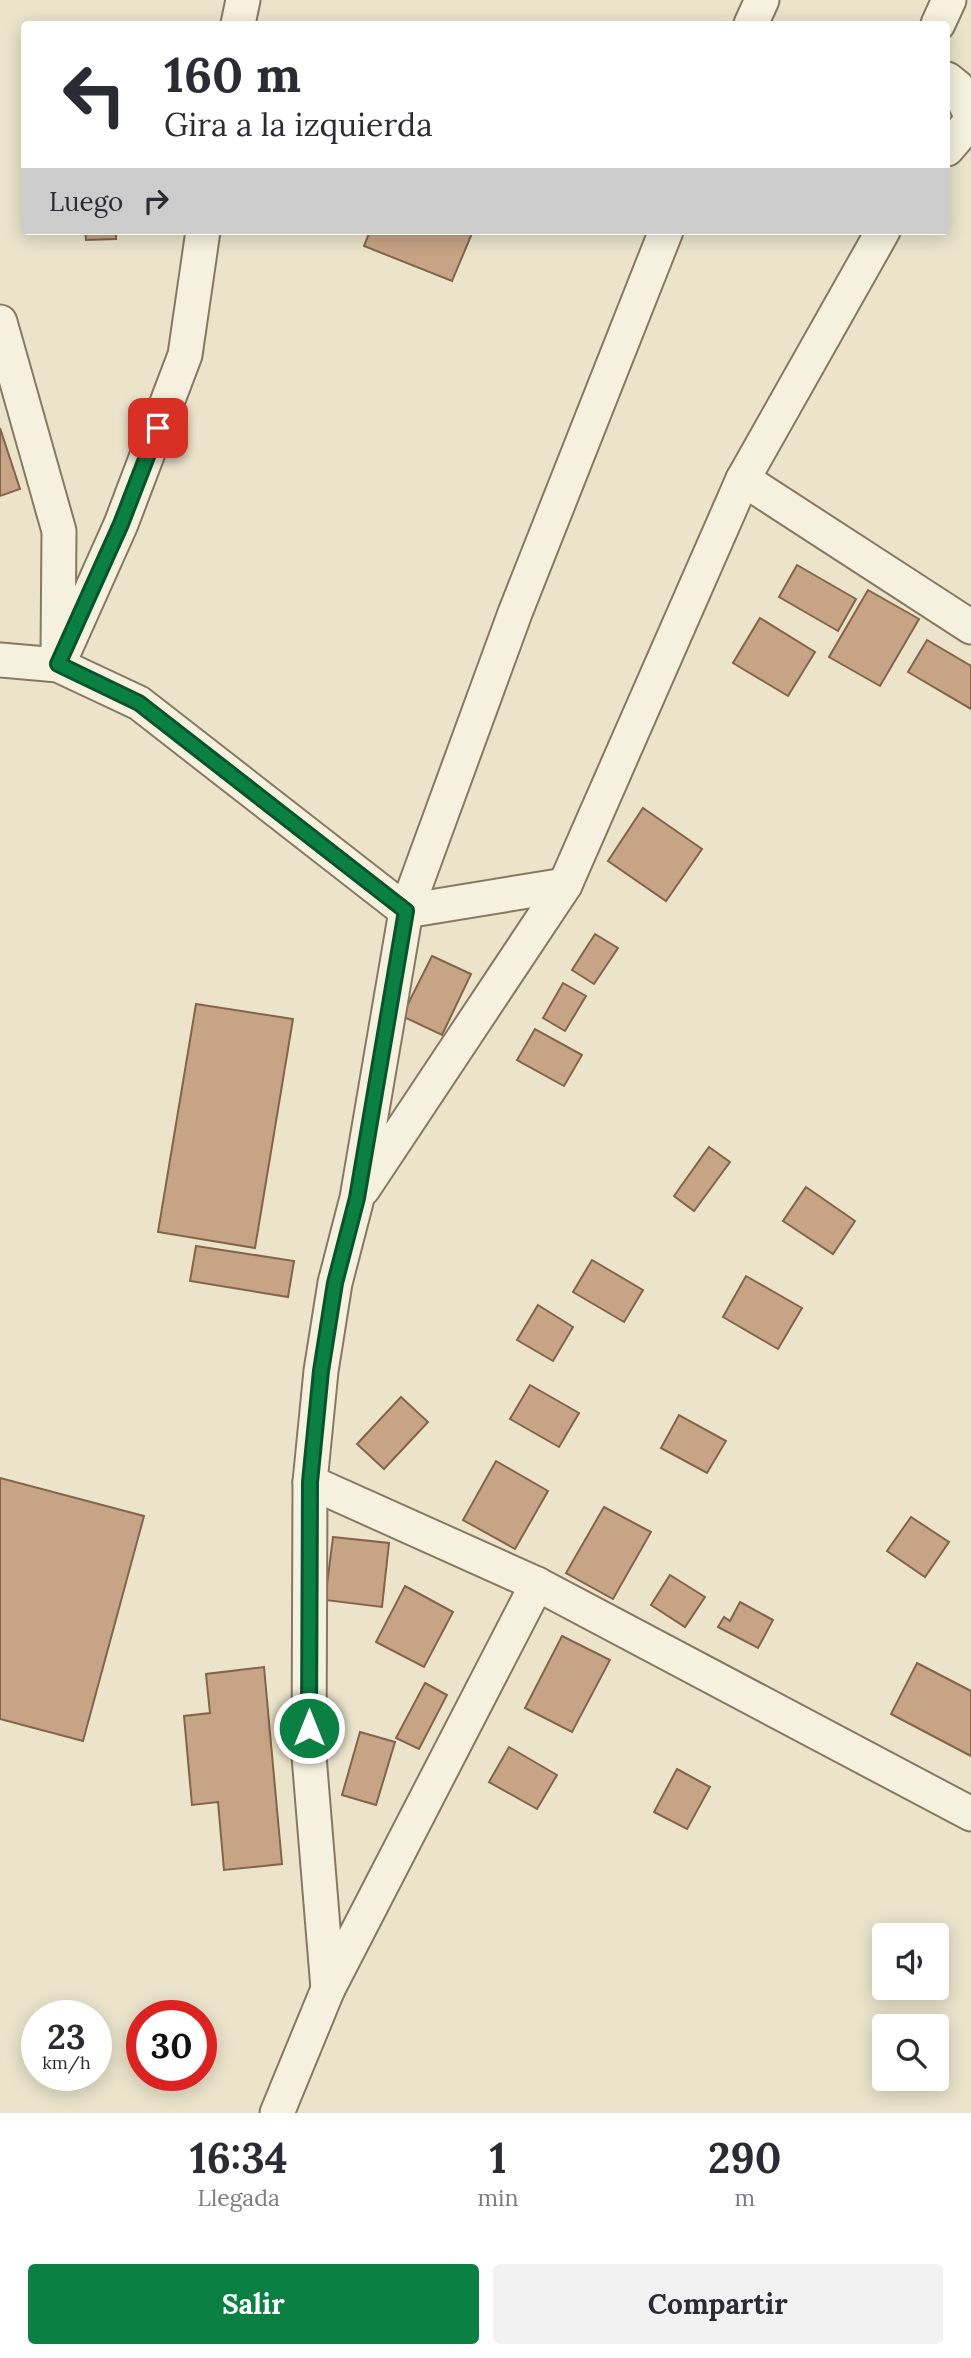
<!DOCTYPE html>
<html lang="es">
<head>
<meta charset="utf-8">
<style>
	:root { --surface:#fff; --page:#f2f2f3; --text:#2b2b33; --muted:#7c7c81; --accent:#0b8043 }
	body { margin:0; font-family:Lora,serif; background:var(--page); color:var(--text); height:100vh; display:flex; flex-direction:column; font-size:26px; white-space:nowrap }
	* { box-sizing:border-box; margin:0 }
	p { font-size:23px; color:var(--muted) }
	.icon { flex:none; width:38px; height:38px; fill:none; stroke:currentColor; stroke-width:2; stroke-linecap:round; stroke-linejoin:round }
	.map { position:relative; height:2113px; overflow:hidden }
	.panel { display:flex; flex-direction:column; background:var(--surface); flex:1 }
	.panel>* { flex:none }
	.banner { position:absolute; left:21px; top:21px; width:929px; height:214px; border-radius:7px; box-shadow:0 4px 18px #0003; background:#fff; color:var(--text); overflow:hidden }
	.fabs { position:absolute; left:872px; top:1923px; display:grid; gap:14px }
	.fabs a { display:grid; place-items:center; width:77px; height:77px; border-radius:7px; background:var(--surface); box-shadow:0 4px 18px #0003; font-size:35px }
	.speed { position:absolute; left:21px; top:2000px; display:flex; gap:14px; font-size:35px; font-weight:700; text-align:center }
	.speed>* { display:grid; place-content:center; width:91px; height:91px; border-radius:50%; background:var(--surface); box-shadow:0 4px 18px #0003; line-height:1 }
	.speed small { font-size:18px; font-weight:400 }
	.speed .limit { border:10px solid #d22; background:#fff; color:#111 }
	.pin { position:absolute; display:grid; place-items:center; width:60px; height:60px; color:#fff; margin:-30px; border-radius:14px; box-shadow:0 4px 10px #0006 }
	.me { position:absolute; width:77px; margin:-38px; rotate:0deg; stroke-linejoin:round; filter:drop-shadow(0 0 5px #0008) }
	.turn { display:flex; align-items:center; gap:24px; height:147px; padding:0 28px; font-size:32px }
	.turn .icon { width:91px; height:91px; stroke-width:2.5 }
	.turn b { display:block; font-size:49px; line-height:60px }
	.then { display:flex; align-items:center; height:66px; padding:0 28px; background:#0003; gap:14px; font-size:26px }
	.eta { display:flex; justify-content:space-evenly; align-items:center; height:119px; text-align:center }
	.eta b { font-size:42px; font-weight:700; line-height:49px }
	.button { display:flex; gap:14px; margin-top:auto; padding:14px 28px }
	.button a { flex:1; height:80px; border-radius:7px; background:var(--accent); color:#fff; font-size:28px; font-weight:700; line-height:80px; text-align:center }
	.button a+a { background:var(--page); color:var(--text) }
	.map>svg:first-child { display:block }
	.building { fill:#c6a485; stroke:#846448; stroke-width:2 }
	.lines { fill:none; stroke-linecap:round; stroke-linejoin:round }
	.minor-casing { stroke:#877861; stroke-width:37 }
	.minor { stroke:#f6f1de; stroke-width:33 }
	.route-casing { stroke:#07532c; stroke-width:18 }
	.route { stroke:#0b8043; stroke-width:12 }
</style>
</head>
<body>
<div class="map">
<svg width="971" height="2113" viewBox="0 0 971 2113">
	<rect width="100%" height="100%" fill="#ebe4cb"/>
	<!-- building -->
	<g class="building">
		<path d="M85 231H116V239L86 240Z"/>
		<path d="M370 231H473L452 281 364 246Z"/>
		<path d="M0 428 20 489 0 496Z"/>
		<path d="M797 565 856 599 838 631 779 597Z"/>
		<path d="M868 590 919 619 880 686 829 657Z"/>
		<path d="M760 618 815 652 788 696 733 663Z"/>
		<path d="M927 640 971 666V709L908 672Z"/>
		<path d="M643 808 702 849 666 901 608 861Z"/>
		<path d="M595 934 618 948 594 984 572 970Z"/>
		<path d="M432 956 471 974 442 1035 402 1016Z"/>
		<path d="M563 983 586 996 565 1031 543 1018Z"/>
		<path d="M196 1004 293 1019 255 1248 158 1232Z"/>
		<path d="M535 1029 582 1055 564 1086 517 1060Z"/>
		<path d="M709 1147 730 1162 694 1211 674 1196Z"/>
		<path d="M806 1187 855 1221 833 1254 783 1221Z"/>
		<path d="M196 1246 294 1261 288 1297 190 1281Z"/>
		<path d="M592 1260 643 1290 624 1322 573 1292Z"/>
		<path d="M746 1276 802 1308 778 1349 723 1317Z"/>
		<path d="M538 1305 573 1327 553 1361 517 1340Z"/>
		<path d="M530 1385 579 1413 559 1447 510 1419Z"/>
		<path d="M401 1397 428 1422 384 1469 357 1444Z"/>
		<path d="M679 1415 726 1441 707 1473 661 1448Z"/>
		<path d="M496 1461 548 1491 515 1549 463 1520Z"/>
		<path d="M0 1478 144 1516 83 1741 0 1719Z"/>
		<path d="M604 1507 651 1532 613 1599 566 1573Z"/>
		<path d="M911 1517 949 1542 925 1577 887 1551Z"/>
		<path d="M333 1537 389 1543 382 1607 325 1600Z"/>
		<path d="M670 1575 705 1597 685 1627 651 1605Z"/>
		<path d="M405 1586 453 1612 424 1667 376 1642Z"/>
		<path d="M740 1602 773 1620 758 1648 718 1627 724 1617 730 1621Z"/>
		<path d="M562 1636 610 1660 572 1732 525 1708Z"/>
		<path d="M917 1663 971 1691V1756L891 1714Z"/>
		<path d="M264 1667 282 1864 224 1870 218 1802 192 1805 184 1716 210 1713 206 1674Z"/>
		<path d="M425 1683 447 1695 419 1749 396 1738Z"/>
		<path d="M360 1732 395 1742 376 1805 342 1795Z"/>
		<path d="M509 1747 557 1775 537 1809 489 1782Z"/>
		<path d="M677 1769 710 1787 687 1829 654 1812Z"/>
	</g>
	<g class="lines">
		<!-- minor casing -->
		<g class="minor-casing">
			<g id="minor">
				<path d="M238 24 243 0"/>
				<path d="M751 24 762 0"/>
				<path d="M938 24 949 0"/>
				<path d="M947 79 957 87 971 115"/>
				<path d="M947 149 971 121"/>
				<path d="M0 322 59 531 58 652"/>
				<path d="M743 479 971 627"/>
				<path d="M0 660 58 665 139 703 406 911 565 885"/>
				<path d="M58 665 121 524 185 355 203 231"/>
				<path d="M363 1189 565 885 743 479 883 231"/>
				<path d="M310 1482 537 1584 971 1814"/>
				<path d="M328 1989 309 1756 310 1482 321 1371 335 1283 357 1198 406 911 515 613 666 231"/>
				<path d="M277 2113 328 1989 537 1584"/>
			</g>
		</g>
		<!-- minor -->
		<use href="#minor" class="minor"/>
	</g>
	<g class="lines">
		<!-- route casing -->
		<g class="route-casing">
			<path id="route" d="M158 428 121 524 58 664 139 703 406 911 357 1198 335 1283 321 1371 310 1482 309 1728"/>
		</g>
		<!-- route -->
		<use href="#route" class="route"/>
	</g>
</svg>
<div class="fabs">
<a><svg class="icon" aria-label="sound" viewBox="0 0 24 24"><path d="M4 9h4l5-4v14l-5-4H4zM17 9q2 3 0 6"/></svg></a>
<a><svg class="icon" aria-label="search" viewBox="0 0 24 24"><circle cx="10" cy="10" r="6"/><path d="M15 15l6 6"/></svg></a>
</div>
<div class="speed"><div>23<small>km/h</small></div><div class="limit">30</div></div>
<div class="pin" style="left:158px;top:428px;background:#d93025"><svg class="icon" aria-label="arrive" viewBox="0 0 24 24"><path d="M6 21V4h12l-3 4 3 4H6"/></svg></div>
<svg class="me" style="left:309px;top:1728px" viewBox="-20 -20 40 40"><circle r="17" fill="#0b8043" stroke="#fff" stroke-width="3"/><path d="M0-11L8 9 0 5-8 9z" fill="#fff"/></svg>
<div class="banner">
<div class="turn"><svg class="icon" aria-label="left" viewBox="0 0 24 24"><path d="M17 20v-9H6M10 6l-5 5 5 5"/></svg><div><b>160 m</b>Gira a la izquierda</div></div>
<div class="then">Luego<svg class="icon" aria-label="right" viewBox="0 0 24 24"><path d="M7 20v-9h11M14 6l5 5-5 5"/></svg></div>
</div>
</div>
<section class="panel">
<div class="eta">
<div><b>16:34</b><p>Llegada</p></div>
<div><b>1</b><p>min</p></div>
<div><b>290</b><p>m</p></div>
</div>
<div class="button"><a>Salir</a><a>Compartir</a></div>
</section>
</body>
</html>
